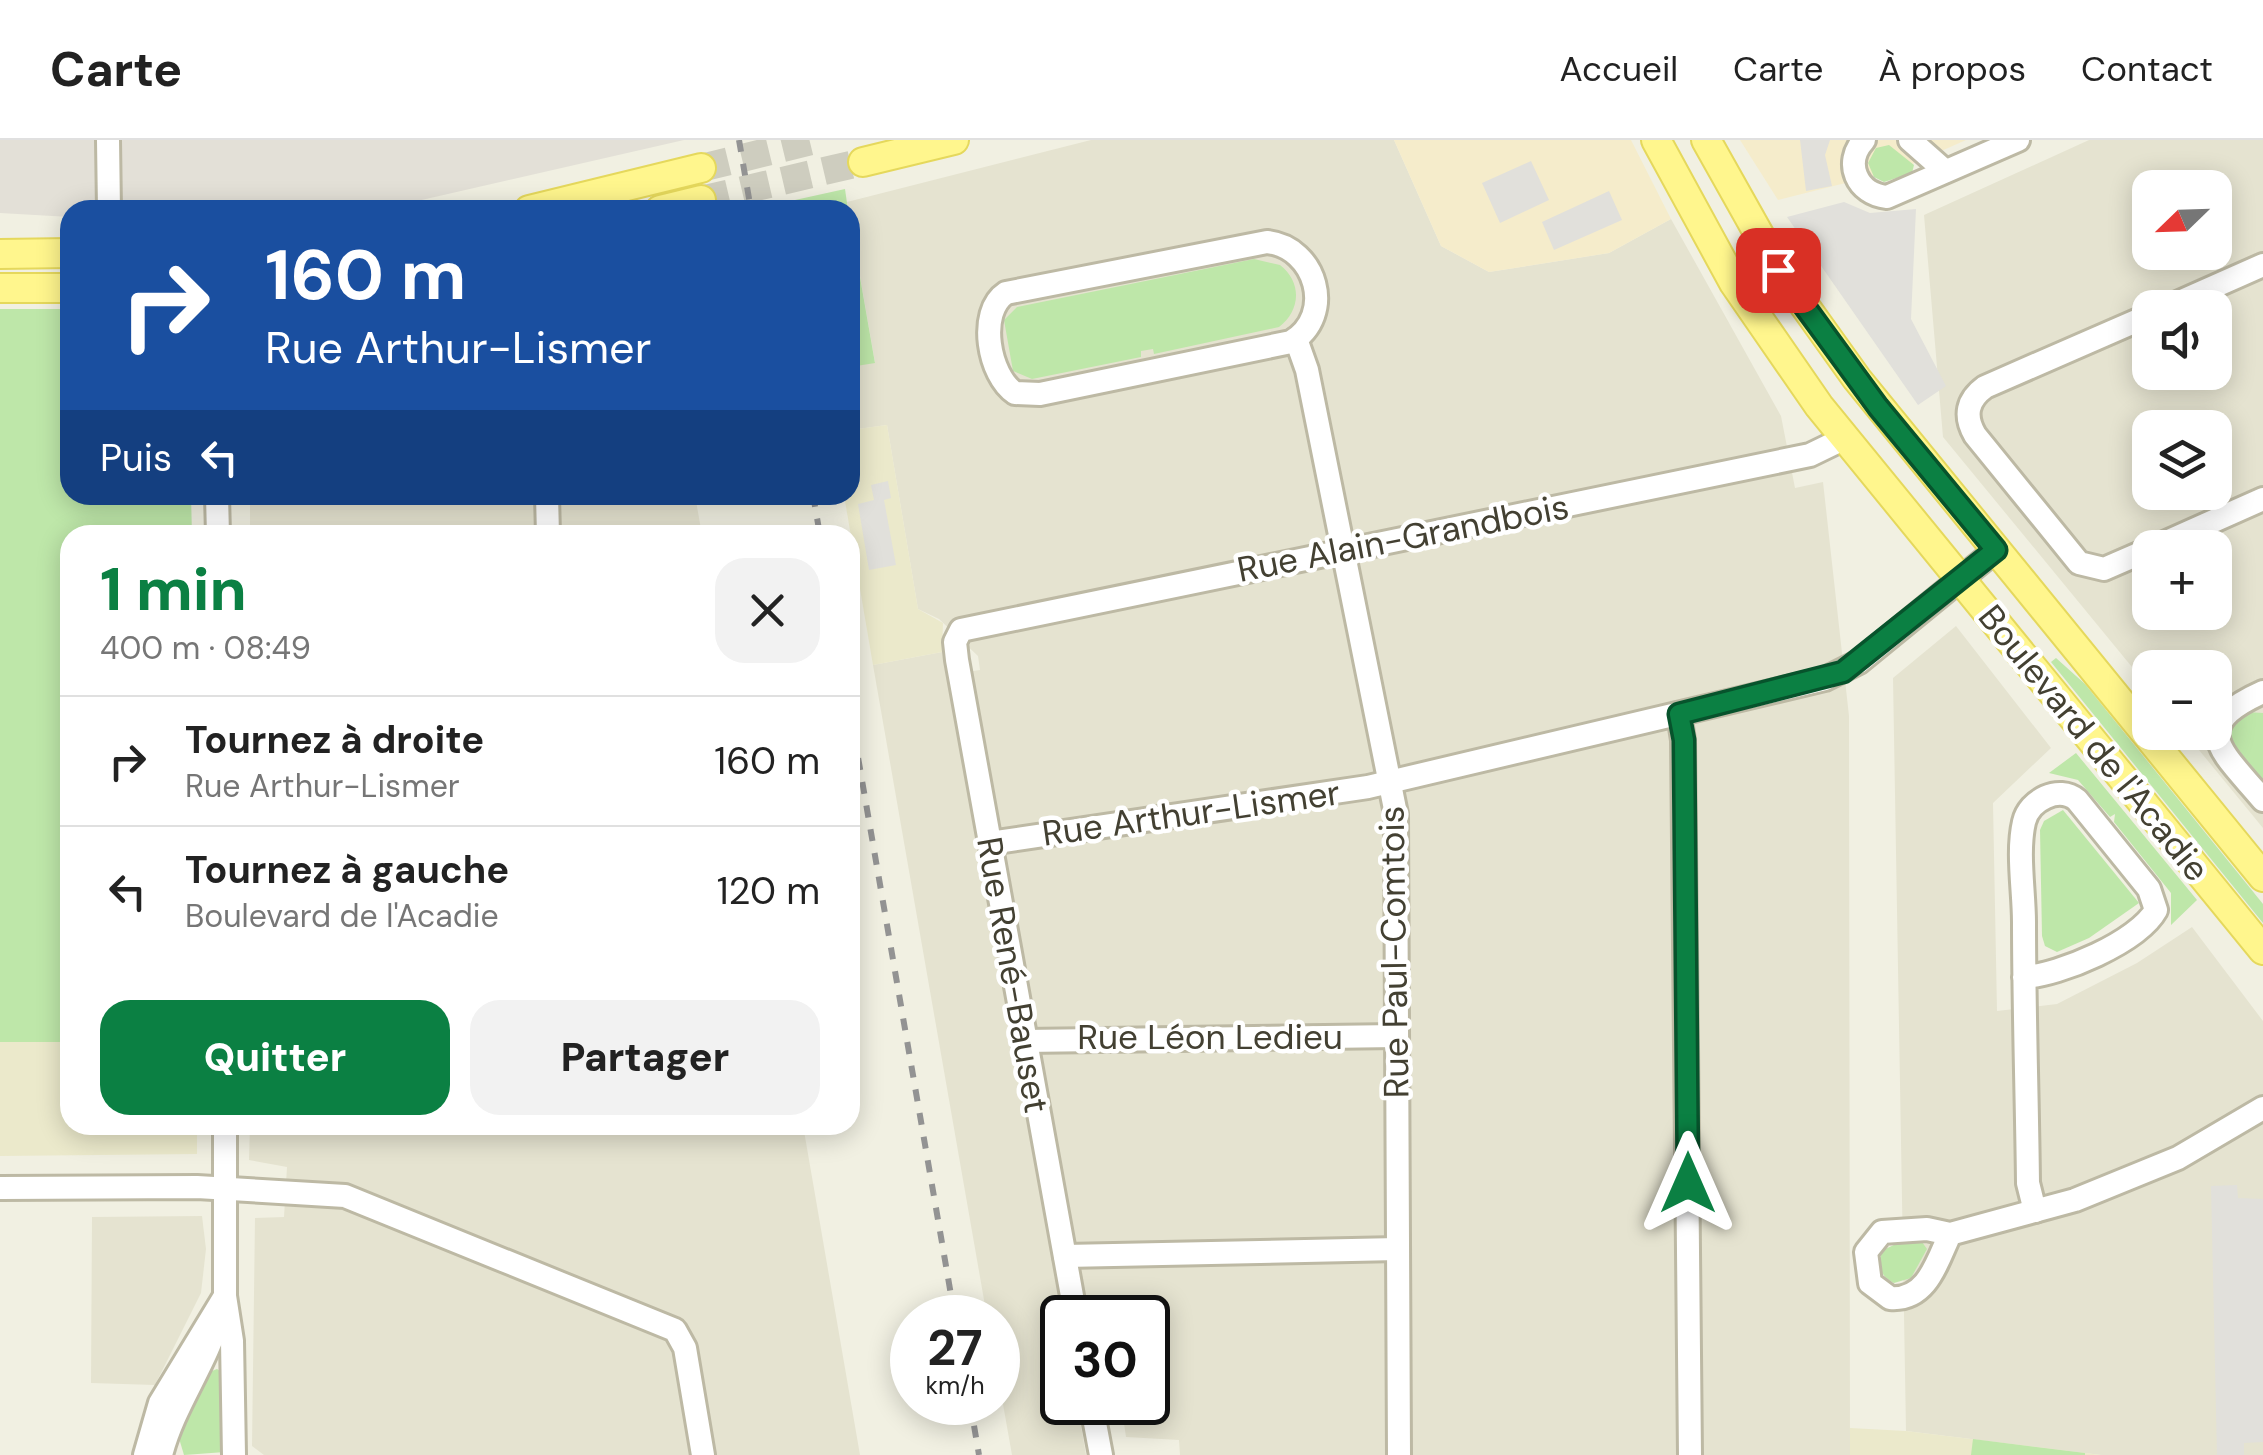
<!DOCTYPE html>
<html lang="fr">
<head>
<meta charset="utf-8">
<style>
	:root { --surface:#fff; --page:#f2f2f2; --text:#222; --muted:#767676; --line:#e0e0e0; --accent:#0b8043 }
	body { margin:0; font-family:"DM Sans",sans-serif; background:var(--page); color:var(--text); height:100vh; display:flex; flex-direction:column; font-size:38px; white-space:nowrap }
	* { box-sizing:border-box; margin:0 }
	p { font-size:32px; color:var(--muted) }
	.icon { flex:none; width:55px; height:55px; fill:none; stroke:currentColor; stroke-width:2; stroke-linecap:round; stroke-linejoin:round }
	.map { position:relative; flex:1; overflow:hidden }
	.details { position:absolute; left:60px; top:385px; width:800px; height:610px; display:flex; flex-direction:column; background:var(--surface); border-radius:30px; box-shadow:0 5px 25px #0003 }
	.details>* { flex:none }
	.hud { position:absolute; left:60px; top:60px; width:800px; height:305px; border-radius:30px; box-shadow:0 5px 25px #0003; background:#1a4fa0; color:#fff; overflow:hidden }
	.needle { width:65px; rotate:247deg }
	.buttons { position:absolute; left:2132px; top:30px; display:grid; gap:20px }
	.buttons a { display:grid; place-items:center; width:100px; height:100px; border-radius:20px; background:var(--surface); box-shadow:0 5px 25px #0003; font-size:50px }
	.speed { position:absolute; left:890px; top:1155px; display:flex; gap:20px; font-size:50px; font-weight:700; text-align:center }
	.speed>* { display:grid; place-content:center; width:130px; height:130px; border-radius:50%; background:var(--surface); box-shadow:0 5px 25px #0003; line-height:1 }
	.speed small { font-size:25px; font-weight:400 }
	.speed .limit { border:5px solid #111; border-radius:15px; background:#fff; color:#111 }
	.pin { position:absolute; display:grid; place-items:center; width:85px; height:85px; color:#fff; margin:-42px; border-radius:20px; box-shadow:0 5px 15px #0006 }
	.me { position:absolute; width:110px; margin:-55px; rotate:0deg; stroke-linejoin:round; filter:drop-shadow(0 0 8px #0008) }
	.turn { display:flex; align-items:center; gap:35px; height:210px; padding:0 40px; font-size:45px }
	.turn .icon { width:130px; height:130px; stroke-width:2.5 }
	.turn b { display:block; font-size:70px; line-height:85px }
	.then { display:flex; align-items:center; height:95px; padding:0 40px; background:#0003; gap:20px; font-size:38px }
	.round { display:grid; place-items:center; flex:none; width:105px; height:105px; border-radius:30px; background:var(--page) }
	.overview { display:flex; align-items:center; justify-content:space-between; height:170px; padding:0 40px }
	h1 { font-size:60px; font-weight:800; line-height:75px; color:var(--accent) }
	.action { display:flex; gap:20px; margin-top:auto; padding:20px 40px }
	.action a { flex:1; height:115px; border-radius:30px; background:var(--accent); color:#fff; font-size:40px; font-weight:800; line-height:115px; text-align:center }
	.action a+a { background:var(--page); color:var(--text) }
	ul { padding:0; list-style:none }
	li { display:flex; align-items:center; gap:30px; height:130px; padding:0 40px; border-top:2px solid var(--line) }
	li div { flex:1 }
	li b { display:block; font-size:38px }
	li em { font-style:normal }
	header { display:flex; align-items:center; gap:60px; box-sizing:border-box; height:140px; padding:0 50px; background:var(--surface); border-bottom:2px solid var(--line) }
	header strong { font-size:48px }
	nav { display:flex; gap:55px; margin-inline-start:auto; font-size:35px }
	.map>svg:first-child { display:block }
	.residential { fill:#e5e3d0; fill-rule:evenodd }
	.commercial { fill:#f5eccb }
	.industrial { fill:#e3e0d7 }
	.education { fill:#ebe9cb }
	.green { fill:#bee7a9 }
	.parking { fill:#e1e0db }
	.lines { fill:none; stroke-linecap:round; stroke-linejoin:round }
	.major-tunnel { stroke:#cecdbf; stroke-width:28; stroke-dasharray:28 14; stroke-linecap:butt }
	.minor-casing { stroke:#bdb9a4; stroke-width:28 }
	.major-casing { stroke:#e5d85c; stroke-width:32 }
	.minor { stroke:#fff; stroke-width:22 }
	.major { stroke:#fff68d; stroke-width:28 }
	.rail { stroke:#939393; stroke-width:6; stroke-dasharray:12 12; stroke-linecap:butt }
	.route-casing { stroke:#07532c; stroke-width:25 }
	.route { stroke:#0b8043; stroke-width:18 }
	.labels { text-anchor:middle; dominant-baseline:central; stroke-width:9; stroke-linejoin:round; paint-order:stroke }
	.street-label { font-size:35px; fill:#434032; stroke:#fff }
</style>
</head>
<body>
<header>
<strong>Carte</strong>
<nav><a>Accueil</a><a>Carte</a><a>À propos</a><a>Contact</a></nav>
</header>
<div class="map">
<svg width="2263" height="1315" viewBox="0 0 2263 1315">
	<rect width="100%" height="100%" fill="#f1f0e2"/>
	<!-- residential -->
	<g class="residential">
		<path d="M1091 0H1394L1441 106 1489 132 1609 113 1671 79 1781 276 1795 348 1823 342 1849 576 1850 1315H1180L1179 1300 1126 1297 1121 1263 1148 1262V1178H1062V1262L1077 1263 1086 1315H1012L998 1236V1178L987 1177 873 525 942 512 946 535 980 530 978 516 939 479 918 469 887 285 850 290V227L875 222 847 62Z"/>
		<path d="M2089 0H2263V688L2185 593 2215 592V528H2150V549L1943 297 1924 75ZM2150 48H2215V112H2150ZM2150 168H2215V232H2150ZM2150 288H2215V352H2150ZM2150 408H2215V472H2150Z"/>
		<path d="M250 355H695L702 395H250Z"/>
		<path d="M1956 486 2051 608 1993 663 1997 871 2057 864 2137 823 2192 787 2263 881V1315H2101L1906 1291 1893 538Z"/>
		<path d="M250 985H803L860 1315H264L252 1306 255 1078 284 1077 287 1027 249 1020Z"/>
		<path d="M202 1076 206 1109 201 1153 155 1245 91 1243 92 1077Z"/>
	</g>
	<!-- commercial -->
	<g class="commercial">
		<path d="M1394 0H1631L1671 79 1609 113 1489 132 1441 106Z"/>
		<path d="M1740 0H1966L1901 29 1778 60Z"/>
	</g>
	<!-- industrial -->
	<g class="industrial">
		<path d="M0 0H684L378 70H70V77L0 73Z"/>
		<path d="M64 182H70V310L65 311Z"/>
	</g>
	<!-- education -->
	<g class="education">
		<path d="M887 285 918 469 943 483 942 512 873 525 844 355H850V290Z"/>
		<path d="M0 902H70V985H197V1014L0 1016Z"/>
		<path d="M1850 1288 1906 1291 2101 1315H1850Z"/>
	</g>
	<!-- green -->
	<g class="green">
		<path d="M1889 5 1914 25 1912 33 1884 42 1874 37 1868 23 1876 8Z"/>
		<path d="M845 49 848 70H796L795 60Z"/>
		<path d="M850 80 875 223 850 227Z"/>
		<path d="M1254 119 1280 125C1303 143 1300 171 1279 187L1154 214 1153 209 1141 211V217L1032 239 1013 231 1004 180 1017 167Z"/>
		<path d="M0 169H64V310H70V355H191L192 395H70V902H0Z"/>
		<path d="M2056 518 2085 544 2263 764V783L2051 522Z"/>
		<path d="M2246 572 2263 573V644L2229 597 2237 578Z"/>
		<path d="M2076 613 2197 760 2171 785V753L2114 682 2115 674 2110 677 2078 640 2049 633Z"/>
		<path d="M2063 670 2139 763 2089 798 2057 812 2045 806 2042 796 2040 690 2044 681Z"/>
		<path d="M1922 1102 1927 1109 1911 1138 1894 1143C1880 1136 1876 1125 1883 1110L1896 1104Z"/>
		<path d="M217 1229 223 1233 225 1312 184 1315 178 1295 212 1231Z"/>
		<path d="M1973 1299 2085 1313V1315H1971Z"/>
	</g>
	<!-- parking -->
	<g class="parking">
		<path d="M1800 0H1830L1825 15 1832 46 1806 51Z"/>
		<path d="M1531 21 1549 60 1500 83 1482 43Z"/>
		<path d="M1609 51 1622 80 1554 110 1542 82Z"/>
		<path d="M1844 62 1870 73 1916 69 1911 179 1946 246 1918 265 1787 77Z"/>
		<path d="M888 341 891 358 884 360 896 425 869 430 858 364 874 360 871 345Z"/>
		<path d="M2237 1045 2238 1058 2263 1059V1302L2244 1303V1315H2217L2211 1046Z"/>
	</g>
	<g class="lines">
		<!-- major-tunnel -->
		<g class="major-tunnel">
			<path d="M701 28 816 0"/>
			<path d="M701 60 863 22"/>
		</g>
		<!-- minor casing -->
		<g class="minor-casing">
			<g id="minor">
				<path d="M108 0 109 70"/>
				<path d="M1864 0C1843 23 1857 54 1887 57L2018 0"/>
				<path d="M1910 0 1945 31"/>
				<path d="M1267 102C1316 107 1336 175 1291 202L1040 254 1015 253C989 236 977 172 1006 153Z"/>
				<path d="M2166 168 2263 125"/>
				<path d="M2150 175 1985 247C1967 260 1964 276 1975 295L2079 423 2104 429 2150 409"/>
				<path d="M1296 199 1307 230 1396 674 1399 1315"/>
				<path d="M217 355 218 395"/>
				<path d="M547 355 548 395"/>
				<path d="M2153 408 2263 359"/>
				<path d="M2263 552C2185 587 2223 612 2263 660"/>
				<path d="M1679 574 1683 600 1690 1315"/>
				<path d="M990 703 1368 647 1825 539 1859 522 1996 410"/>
				<path d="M2024 837C2060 835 2138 802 2156 770L2149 749 2077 660C2059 645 2029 660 2024 682 2017 712 2024 751 2024 782 2024 869 2027 956 2028 1043L2035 1071"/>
				<path d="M1024 901 1397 896"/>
				<path d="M225 985V1156L232 1201 234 1315"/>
				<path d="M0 1048 197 1047 345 1056 675 1190 685 1208 703 1315"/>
				<path d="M1950 1094C1937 1122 1927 1161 1890 1158L1870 1143 1866 1112 1882 1092 1927 1089 1950 1094 2075 1060 2178 1018 2263 968"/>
				<path d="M1065 1116 1398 1109"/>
				<path d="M1076 1178 957 520 955 502 961 490 1810 315 1845 298"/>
				<path d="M1091 1262 1101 1315"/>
				<path d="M145 1315 160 1263 225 1156"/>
				<path d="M161 1315C174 1264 207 1224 220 1174"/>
			</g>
		</g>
		<!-- major casing -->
		<g class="major-casing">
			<g id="major">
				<path d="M1656 0 1734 143 1819 266 2263 810"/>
				<path d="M1706 0 1779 130 1857 239 2263 737"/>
				<path d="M863 22 954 0"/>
				<path d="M529 70 701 28"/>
				<path d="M660 70 701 60"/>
				<path d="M0 114 70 113"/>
				<path d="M0 148H70"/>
			</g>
		</g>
		<!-- minor -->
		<use href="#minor" class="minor"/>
		<!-- major -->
		<use href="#major" class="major"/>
		<!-- rail -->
		<g class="rail">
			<path d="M739 0 751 70"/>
			<path d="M813 355 820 395"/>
			<path d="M850 571 955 1178"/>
			<path d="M970 1262 979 1315"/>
		</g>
	</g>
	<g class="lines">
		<!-- route casing -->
		<g class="route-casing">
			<path id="route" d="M1688 1043 1684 600 1679 574 1843 532 1996 410 1878 267 1778 130"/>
		</g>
		<!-- route -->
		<use href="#route" class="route"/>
	</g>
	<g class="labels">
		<!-- street labels -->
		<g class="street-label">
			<text transform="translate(1403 398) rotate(-11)">Rue Alain-Grandbois</text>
			<text transform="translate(2094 603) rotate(51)">Boulevard de l'Acadie</text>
			<text transform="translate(1191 673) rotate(-8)">Rue Arthur-Lismer</text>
			<text transform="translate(1394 812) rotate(-91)">Rue Paul-Comtois</text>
			<text transform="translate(1013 835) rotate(80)">Rue René-Bauset</text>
			<text x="1210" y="897">Rue Léon Ledieu</text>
		</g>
	</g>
</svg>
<div class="buttons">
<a><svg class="needle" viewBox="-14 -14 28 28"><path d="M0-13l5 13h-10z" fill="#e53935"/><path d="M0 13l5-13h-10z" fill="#767676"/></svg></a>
<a><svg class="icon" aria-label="sound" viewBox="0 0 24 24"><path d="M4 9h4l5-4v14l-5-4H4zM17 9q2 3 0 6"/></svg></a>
<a><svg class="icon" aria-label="layers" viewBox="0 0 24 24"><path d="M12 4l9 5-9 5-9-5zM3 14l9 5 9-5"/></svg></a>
<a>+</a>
<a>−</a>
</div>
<div class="speed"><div>27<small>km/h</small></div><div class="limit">30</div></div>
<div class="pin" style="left:1778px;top:130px;background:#d93025"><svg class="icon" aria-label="arrive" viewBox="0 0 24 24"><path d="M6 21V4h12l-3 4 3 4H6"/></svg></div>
<svg class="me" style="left:1688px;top:1043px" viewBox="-20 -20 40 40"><path d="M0-17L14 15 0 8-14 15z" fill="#0b8043" stroke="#fff" stroke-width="4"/></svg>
<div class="hud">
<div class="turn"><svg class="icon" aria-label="right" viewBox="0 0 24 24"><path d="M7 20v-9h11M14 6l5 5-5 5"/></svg><div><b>160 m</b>Rue Arthur-Lismer</div></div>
<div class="then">Puis<svg class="icon" aria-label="left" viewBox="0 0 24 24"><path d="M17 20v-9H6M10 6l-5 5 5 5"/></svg></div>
</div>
<section class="details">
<div class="overview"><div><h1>1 min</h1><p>400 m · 08:49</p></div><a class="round"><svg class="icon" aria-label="close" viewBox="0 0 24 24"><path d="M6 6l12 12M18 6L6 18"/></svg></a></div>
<ul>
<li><svg class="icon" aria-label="right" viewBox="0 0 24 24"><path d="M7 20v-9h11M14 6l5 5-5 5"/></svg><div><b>Tournez à droite</b><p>Rue Arthur-Lismer</p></div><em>160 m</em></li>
<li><svg class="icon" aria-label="left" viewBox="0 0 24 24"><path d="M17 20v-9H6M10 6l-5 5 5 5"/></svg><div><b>Tournez à gauche</b><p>Boulevard de l'Acadie</p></div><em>120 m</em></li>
</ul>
<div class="action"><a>Quitter</a><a>Partager</a></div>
</section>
</div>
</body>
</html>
